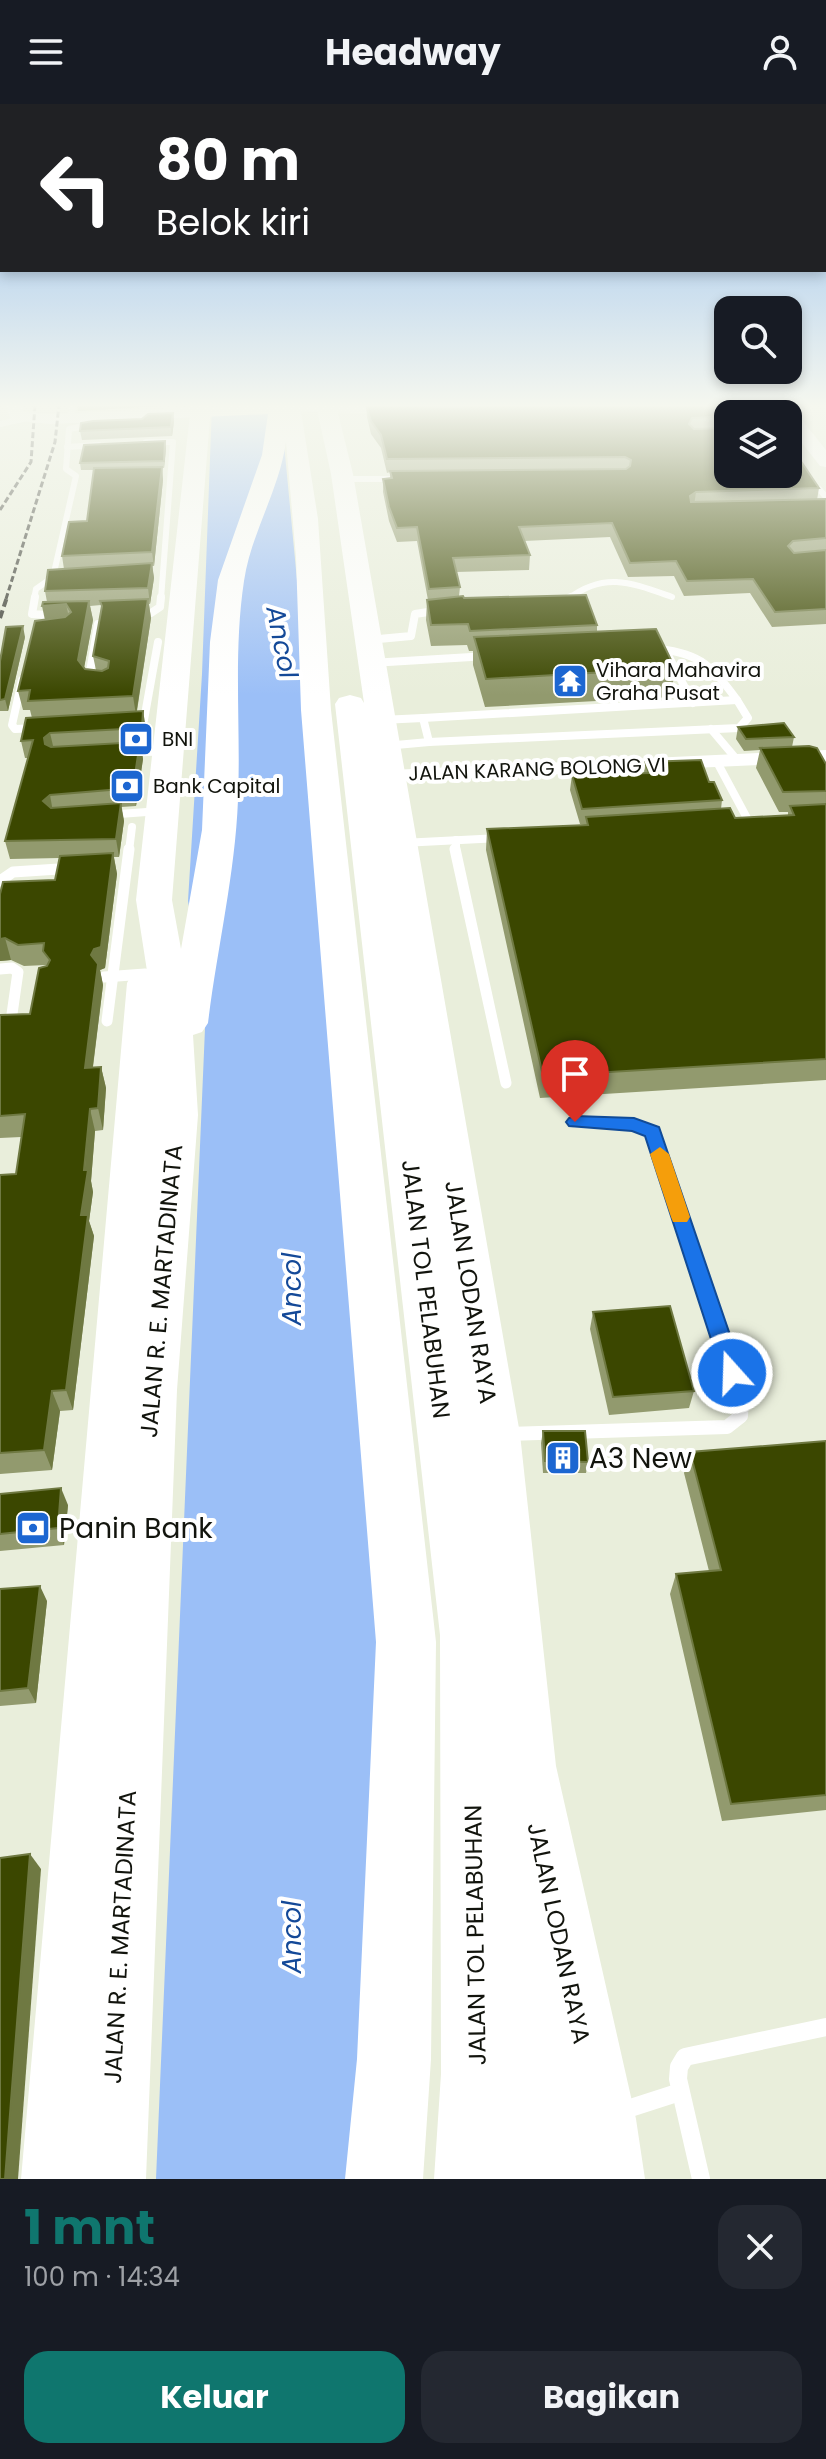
<!DOCTYPE html>
<html lang="id">
<head>
<meta charset="utf-8">
<style>
	:root { --surface:#171b24; --page:#242831; --text:#f1f3f6; --muted:#9ea1a6; --accent:#0f766e }
	body { margin:0; font-family:Poppins,sans-serif; background:var(--page); color:var(--text); height:100vh; display:flex; flex-direction:column; font-size:30px; white-space:nowrap }
	* { box-sizing:border-box; margin:0 }
	p { font-size:26px; color:var(--muted) }
	.icon { flex:none; width:44px; height:44px; fill:none; stroke:currentColor; stroke-width:2; stroke-linecap:round; stroke-linejoin:round }
	.map { position:relative; height:2075px; overflow:hidden }
	.details { display:flex; flex-direction:column; background:var(--surface); flex:1 }
	.details>* { flex:none }
	.top-card { position:absolute; left:0px; top:0px; width:826px; height:168px; box-shadow:0 4px 12px #0003; background:#202124; color:#fff; overflow:hidden }
	.controls { position:absolute; left:714px; top:192px; display:grid; gap:16px }
	.controls a { display:grid; place-items:center; width:88px; height:88px; border-radius:16px; background:var(--surface); box-shadow:0 4px 12px #0003; font-size:40px }
	.pin { position:absolute; display:grid; place-items:center; width:68px; height:68px; color:#fff; margin:-82px -34px; border-radius:50% 50% 50% 0; rotate:-45deg; box-shadow:0 0 8px #0007 }
	.pin .icon { rotate:45deg }
	.me { position:absolute; width:88px; margin:-44px; rotate:340deg; stroke-linejoin:round; filter:drop-shadow(0 0 6px #0008) }
	.turn { display:flex; align-items:center; gap:28px; height:168px; padding:0 24px; font-size:36px }
	.turn .icon { width:104px; height:104px; stroke-width:2.5 }
	.turn b { display:block; font-size:56px; line-height:68px }
	.round { display:grid; place-items:center; flex:none; width:84px; height:84px; border-radius:24px; background:var(--page) }
	.overview { display:flex; align-items:center; justify-content:space-between; height:136px; padding:0 24px }
	h1 { font-size:48px; font-weight:700; line-height:60px; color:var(--accent) }
	.primary-button { display:flex; gap:16px; margin-top:auto; padding:16px 24px }
	.primary-button a { flex:1; height:92px; border-radius:24px; background:var(--accent); color:#fff; font-size:32px; font-weight:700; line-height:92px; text-align:center }
	.primary-button a+a { background:var(--page); color:var(--text) }
	header { display:flex; justify-content:space-between; align-items:center; height:104px; padding:0 24px; background:var(--surface); font-size:36px; font-weight:700 }
	.map>svg:first-child { display:block }
	.water { fill:#9bbff7 }
	.lines { fill:none; stroke-linecap:round; stroke-linejoin:round }
	.lane-far4 { stroke:#fff; stroke-width:6 }
	.lane-far3 { stroke:#fff; stroke-width:8 }
	.lane-far2 { stroke:#fff; stroke-width:11 }
	.lane-far1 { stroke:#fff; stroke-width:14 }
	.lane { stroke:#fff; stroke-width:18 }
	.street { fill:#fff; fill-rule:evenodd }
	.secondary { fill:#fff; fill-rule:evenodd }
	.highway { fill:#fff; fill-rule:evenodd }
	.rail-far1 { stroke:#393b32; stroke-width:3; stroke-dasharray:6 3; stroke-linecap:butt }
	.rail { stroke:#393b32; stroke-width:4; stroke-dasharray:8 4; stroke-linecap:butt }
	.wall { fill:#929a6e; fill-rule:evenodd }
	.shaded-wall { fill:#6f7942 }
	.building { fill:#3b4700; stroke:#6f7942; stroke-width:2 }
	.route { fill:#1a73e8; stroke:#114b97; stroke-width:2 }
	.slow { fill:#f59e0b }
	.labels { text-anchor:middle; dominant-baseline:central; stroke-width:8; stroke-linejoin:round; paint-order:stroke }
	.far-poi-label { font-size:20px; fill:#12140d; stroke:#fff; text-anchor:start }
	.far-street-label { font-size:20px; fill:#12140d; stroke:#fff }
	.street-label { font-size:24px; fill:#12140d; stroke:#fff }
	.water-label { font-size:26px; font-style:italic; fill:#144998; stroke:#fff }
	.near-poi-label { font-size:28px; fill:#12140d; stroke:#fff; text-anchor:start }
</style>
</head>
<body>
<header><svg class="icon" aria-label="menu" viewBox="0 0 24 24"><path d="M4 6h16M4 12h16M4 18h16"/></svg>Headway<svg class="icon" aria-label="person" viewBox="0 0 24 24"><circle cx="12" cy="8" r="4"/><path d="M4 21q1-7 8-7t8 7"/></svg></header>
<div class="map">
<svg width="826" height="2075" viewBox="0 0 826 2075">
	<rect width="100%" height="100%" fill="#e9eedb"/>
	<!-- water -->
	<path class="water" d="M212 301H280L281 308 306 571 382 1544 378 2075H156L206 901 188 797 202 570Z"/>
	<g class="lines">
		<!-- lane-far4 -->
		<g class="lane-far4">
			<path d="M71 315 72 301"/>
			<path d="M0 320 27 314"/>
			<path d="M788 330 804 329"/>
			<path d="M146 338H173L161 495"/>
			<path d="M67 343 99 341"/>
			<path d="M342 375H397"/>
			<path d="M819 385 826 393"/>
			<path d="M34 495 36 485 53 473 76 372 66 365 69 325 94 320"/>
			<path d="M568 495C605 467 632 479 672 493"/>
		</g>
		<!-- lane-far3 -->
		<g class="lane-far3">
			<path d="M35 493 32 510 60 512"/>
			<path d="M563 498 571 493"/>
			<path d="M134 510 151 509 160 503 161 493"/>
			<path d="M368 536 411 532 415 510 441 506"/>
			<path d="M668 551 693 599"/>
			<path d="M371 559 488 552"/>
			<path d="M22 576 12 621 15 625 37 624"/>
			<path d="M92 579 89 574 98 520"/>
			<path d="M423 614 737 596C709 558 697 548 650 544"/>
			<path d="M381 616 423 614 429 638 739 624 748 614 737 596"/>
			<path d="M131 620 144 616 158 538"/>
			<path d="M711 625 738 657"/>
			<path d="M385 642 429 638"/>
			<path d="M127 649 168 647"/>
			<path d="M717 658 748 716"/>
			<path d="M106 711 160 707"/>
			<path d="M402 739 500 734"/>
			<path d="M129 747 132 723"/>
			<path d="M456 747V736"/>
		</g>
		<!-- lane-far2 -->
		<g class="lane-far2">
			<path d="M455 745 506 979"/>
			<path d="M0 777 13 768 74 764"/>
			<path d="M0 865 12 864 18 868 12 910"/>
			<path d="M104 873 145 870"/>
			<path d="M107 917 129 745"/>
			<path d="M575 1018 634 1021 653 1028 669 1078"/>
		</g>
		<!-- lane-far1 -->
		<path class="lane-far1" d="M506 1330 727 1323 741 1312 742 1296 669 1076"/>
		<!-- lane -->
		<g class="lane">
			<path d="M618 2008 680 1988"/>
			<path d="M701 2075 678 1975 679 1963 685 1953 826 1923"/>
		</g>
		<!-- street -->
		<g class="street">
			<path d="M778 301H803L797 305 779 306Z"/>
			<path d="M826 646V658L391 678 381 672 391 666Z"/>
		</g>
		<!-- secondary -->
		<g class="secondary">
			<path d="M6 301H22L24 308 50 310 250 301H416L421 305 413 310 313 308 50 320 11 316Z"/>
			<path d="M773 301H790L826 346V363L820 362 788 321V310H779Z"/>
		</g>
		<!-- highway -->
		<g class="highway">
			<path d="M191 301H211L172 796 181 845 202 726 210 538 218 476 262 351 269 303 300 301 318 415 331 606 436 1538 431 1955 423 2075H345L357 1955 376 1538 301 606 296 453 286 338C279 387 251 429 244 477 233 550 241 623 238 696 235 771 217 845 208 919L202 928 193 931 198 1011 177 1286 146 2075H21L127 879 132 870 147 867 136 796Z"/>
			<path d="M316 301H336L353 370 520 1330 556 1662 636 2015 645 2075H434L441 1970 440 1531 335 600 339 594 350 591 361 594 364 599 331 370Z"/>
		</g>
		<!-- rail-far1 -->
		<g class="rail-far1">
			<path d="M0 406 31 358 35 301"/>
			<path d="M6 495 55 338 59 301"/>
		</g>
		<!-- rail -->
		<path class="rail" d="M0 514 7 493"/>
	</g>
	<!-- wall -->
	<g class="wall">
		<path d="M77 301H180L78 307Z"/>
		<path d="M366 301 728 310V370L788 332 792 337 791 343 819 384 817 396 826 395V520L772 523 750 489 684 492 674 472 628 473 610 433 524 437 530 451 529 466 456 468 460 483 459 492 464 494 597 521V528L675 564 671 593 485 603 473 561V547H469L467 541 431 542 426 516 427 496H428L417 437 397 438 389 417 383 388V375L390 374V368L387 369 381 344 371 330 367 313Z"/>
		<path d="M173 309 174 318 172 332 82 336 80 327Z"/>
		<path d="M166 344 164 364H162L163 376 154 462H152L154 474 150 500H149L151 514 137 607 146 624 145 641H141L143 655 136 702 121 703 124 717 119 753H114L117 770 105 864 100 866 103 881 93 963H101L106 984 103 1026 95 1027 91 1077 93 1088 89 1117 94 1132 73 1306 60 1307 52 1366 0 1370V1071L16 1070 21 1033 0 1034V911L30 910 47 862 46 861 24 862 11 856 0 857V790L55 776 59 754 10 755 5 737 28 654H25L21 637 32 614 30 606H23L18 587 45 516 47 498 45 487 64 465 62 452 87 417 94 366H81L80 359ZM101 501V505L93 552 96 566 85 565 84 563 93 516 90 502Z"/>
		<path d="M25 533 8 607H0V557Z"/>
		<path d="M738 623 794 633 792 643 826 660V976L540 994 486 746 487 725 585 721 580 720 570 686 572 671 644 669 645 658 709 678 722 696 721 705 735 714 788 711V708H779L756 664 760 646 744 647 736 635Z"/>
		<path d="M593 1208 694 1287 689 1304 609 1311 590 1225Z"/>
		<path d="M543 1327 588 1358 586 1369H543L541 1339Z"/>
		<path d="M826 1337V1706L722 1717 670 1490 676 1470 709 1467 684 1369 690 1348Z"/>
		<path d="M0 1390 68 1401 64 1441 0 1447Z"/>
		<path d="M0 1485 47 1497 36 1599 0 1602Z"/>
	</g>
	<!-- shaded-wall -->
	<g class="shaded-wall">
		<path d="M173 309 174 318 172 332 171 323Z"/>
		<path d="M165 337 166 344 164 364V357Z"/>
		<path d="M162 363 163 376 154 462 152 448Z"/>
		<path d="M696 388 694 402 688 406 690 392Z"/>
		<path d="M152 459 154 474 150 500 148 484Z"/>
		<path d="M148 495 151 514 136 611 133 592Z"/>
		<path d="M89 497 93 516 82 575 78 556Z"/>
		<path d="M66 500 70 518 46 521 42 502Z"/>
		<path d="M23 522 25 533 8 607 5 595Z"/>
		<path d="M143 607 146 624 145 641 142 624Z"/>
		<path d="M50 629 54 646 48 651 44 634Z"/>
		<path d="M140 638 143 655 136 702 133 684Z"/>
		<path d="M50 691 53 708 43 697Z"/>
		<path d="M121 699 124 717 119 753 116 735Z"/>
		<path d="M113 749 117 770 105 864 100 866 103 881 90 985 85 964 91 851Z"/>
		<path d="M5 834 11 856 0 857V835Z"/>
		<path d="M101 963 106 984 103 1026 98 1004Z"/>
		<path d="M90 1005 95 1027 91 1077 93 1088 89 1117 94 1132 73 1306 66 1286Z"/>
		<path d="M52 1287 60 1307 52 1366 44 1346Z"/>
		<path d="M61 1384 68 1401 64 1441 58 1424Z"/>
		<path d="M40 1482 47 1497 36 1599 28 1584Z"/>
		<path d="M30 1750 41 1765 18 2075H5Z"/>
	</g>
	<!-- building -->
	<g class="building">
		<path d="M366 301 461 303 466 301H763L770 310H728V312L692 314 689 320 694 325 728 324V370H788V338L819 384 696 388 690 392 691 398 826 395V434L793 437 788 442 794 449 826 446V505L775 508 753 475 687 477 676 457 630 459 612 419 519 423 530 451 453 454 460 483 429 485 417 423 397 424 389 403 383 375 392 374 390 367 626 365 630 362 631 356 625 353 387 355 381 331 371 317Z"/>
		<path d="M173 309 171 323 80 327 81 319 93 317 142 315 148 310Z"/>
		<path d="M165 337 164 357 80 359 84 341Z"/>
		<path d="M162 363 152 448 62 452 69 418 87 417 94 364Z"/>
		<path d="M152 459 148 484 45 487 48 466Z"/>
		<path d="M586 491 597 521 470 527 468 520 431 521 427 496 463 492 464 494Z"/>
		<path d="M148 495 133 592 28 597 30 586 18 587 35 517 65 513 71 508 66 500 42 502 43 498 89 497 78 556 85 565 102 567 108 564 109 557 93 552 102 502 100 497Z"/>
		<path d="M23 522 5 595 0 596V557L6 523Z"/>
		<path d="M656 525 675 564 486 575 474 533Z"/>
		<path d="M143 607 142 624 50 629 44 634 45 640 51 643 140 638 133 684 50 691 43 697 51 704 121 699 116 735 5 737 33 636 21 637 26 614Z"/>
		<path d="M784 619 794 633 746 635 738 623Z"/>
		<path d="M809 642 817 644 826 660V687L783 688 760 644Z"/>
		<path d="M701 656 709 678H714L722 696 582 705 572 671 649 669 645 658Z"/>
		<path d="M826 700V955L543 972 487 725 588 721 586 713 730 704 735 714 794 711 790 702Z"/>
		<path d="M113 749 101 843 94 845 91 851 98 860 85 964 101 963 98 1004 90 1005 84 1066H88L81 1111H88L66 1286 52 1287 44 1346 0 1349V1071L16 1070 25 1010 0 1012V911L30 910 39 864 47 862 50 856 43 847 44 839 18 841 5 834 0 835V790L3 778 55 776 60 752Z"/>
		<path d="M670 1202 694 1287 613 1293 593 1208Z"/>
		<path d="M543 1327H585L588 1358 545 1357Z"/>
		<path d="M826 1337V1691L731 1700 676 1470 721 1466 690 1348Z"/>
		<path d="M61 1384 58 1424 0 1430V1390Z"/>
		<path d="M40 1482 28 1584 0 1587V1485Z"/>
		<path d="M30 1750 5 2075H0V1754Z"/>
	</g>
	<!-- sky -->
	<linearGradient id="sky" x2="0" y2="1"><stop stop-color="#89b8ee"/><stop offset="0.51" stop-color="#f5f7ef"/><stop offset="1" stop-color="#f5f7ef" stop-opacity="0"/></linearGradient>
	<rect width="826" height="591" fill="url(#sky)"/>
	<!-- route -->
	<path class="route" d="M575 1012 634 1014 659 1023 743 1269 740 1275 732 1278 725 1275 722 1269 645 1032 632 1027 569 1022 566 1018 569 1014Z"/>
	<!-- slow -->
	<path class="slow" d="M660 1043 669 1050 690 1113 687 1118H673L671 1113 650 1050Z"/>
	<!-- icons -->
	<defs>
		<g id="temple-square" transform="scale(1.8)"><rect x="-9" y="-9" width="18" height="18" rx="4" fill="#1c66d1" stroke="#fff"/><path d="M0-6L5-2H3V0L6.5 2.5H4V6H1.5V3h-3V6H-4V2.5H-6.5L-3 0V-2H-5Z" fill="#fff"/></g>
		<g id="bank-square" transform="scale(1.8)"><rect x="-9" y="-9" width="18" height="18" rx="4" fill="#1c66d1" stroke="#fff"/><path d="M-6-4H6V4H-6ZM0-2.3a2.3 2.3 0 1 0 0 4.6a2.3 2.3 0 1 0 0-4.6Z" fill="#fff"/></g>
		<g id="building-square" transform="scale(1.8)"><rect x="-9" y="-9" width="18" height="18" rx="4" fill="#1c66d1" stroke="#fff"/><path d="M-4-6H4V6H1V3H-1V6H-4ZM-2.5-4.3h1.7v1.8h-1.7ZM.8-4.3h1.7v1.8H.8ZM-2.5-1h1.7V.8h-1.7ZM.8-1h1.7V.8H.8Z" fill="#fff"/></g>
	</defs>
	<g fill-rule="evenodd">
		<use href="#temple-square" x="570" y="577"/>
		<use href="#bank-square" x="136" y="635"/>
		<use href="#bank-square" x="127" y="682"/>
		<use href="#building-square" x="563" y="1354"/>
		<use href="#bank-square" x="33" y="1424"/>
	</g>
	<g class="labels">
		<!-- far-poi labels -->
		<g class="far-poi-label">
			<text x="596" y="566">Vihara Mahavira<tspan x="596" dy="23">Graha Pusat</tspan></text>
			<text x="162" y="635">BNI</text>
			<text x="153" y="682">Bank Capital</text>
		</g>
		<!-- far-street labels -->
		<g class="far-street-label">
			<text transform="translate(537 665) rotate(-2)">JALAN KARANG BOLONG VI</text>
		</g>
		<!-- street labels -->
		<g class="street-label">
			<text transform="translate(426 1185) rotate(83)">JALAN TOL PELABUHAN</text>
			<text transform="translate(161 1187) rotate(-85)">JALAN R. E. MARTADINATA</text>
			<text transform="translate(471 1188) rotate(81)">JALAN LODAN RAYA</text>
			<text transform="translate(559 1829) rotate(78)">JALAN LODAN RAYA</text>
			<text transform="translate(475 1831) rotate(-91)">JALAN TOL PELABUHAN</text>
			<text transform="translate(120 1833) rotate(-87)">JALAN R. E. MARTADINATA</text>
		</g>
		<!-- water labels -->
		<g class="water-label">
			<text transform="translate(282 538) rotate(79)">Ancol</text>
			<text transform="translate(292 1185) rotate(-90)">Ancol</text>
			<text transform="translate(292 1833) rotate(-90)">Ancol</text>
		</g>
		<!-- near-poi labels -->
		<g class="near-poi-label">
			<text x="589" y="1354">A3 New</text>
			<text x="59" y="1424">Panin Bank</text>
		</g>
	</g>
</svg>
<div class="controls">
<a><svg class="icon" aria-label="search" viewBox="0 0 24 24"><circle cx="10" cy="10" r="6"/><path d="M15 15l6 6"/></svg></a>
<a><svg class="icon" aria-label="layers" viewBox="0 0 24 24"><path d="M12 4l9 5-9 5-9-5zM3 14l9 5 9-5"/></svg></a>
</div>
<div class="pin" style="left:575px;top:1018px;background:#d93025"><svg class="icon" aria-label="arrive" viewBox="0 0 24 24"><path d="M6 21V4h12l-3 4 3 4H6"/></svg></div>
<svg class="me" style="left:732px;top:1269px" viewBox="-20 -20 40 40"><circle r="17" fill="#1a73e8" stroke="#fff" stroke-width="3"/><path d="M0-11L8 9 0 5-8 9z" fill="#fff"/></svg>
<div class="top-card">
<div class="turn"><svg class="icon" aria-label="left" viewBox="0 0 24 24"><path d="M17 20v-9H6M10 6l-5 5 5 5"/></svg><div><b>80 m</b>Belok kiri</div></div>
</div>
</div>
<section class="details">
<div class="overview"><div><h1>1 mnt</h1><p>100 m · 14:34</p></div><a class="round"><svg class="icon" aria-label="close" viewBox="0 0 24 24"><path d="M6 6l12 12M18 6L6 18"/></svg></a></div>
<div class="primary-button"><a>Keluar</a><a>Bagikan</a></div>
</section>
</body>
</html>
